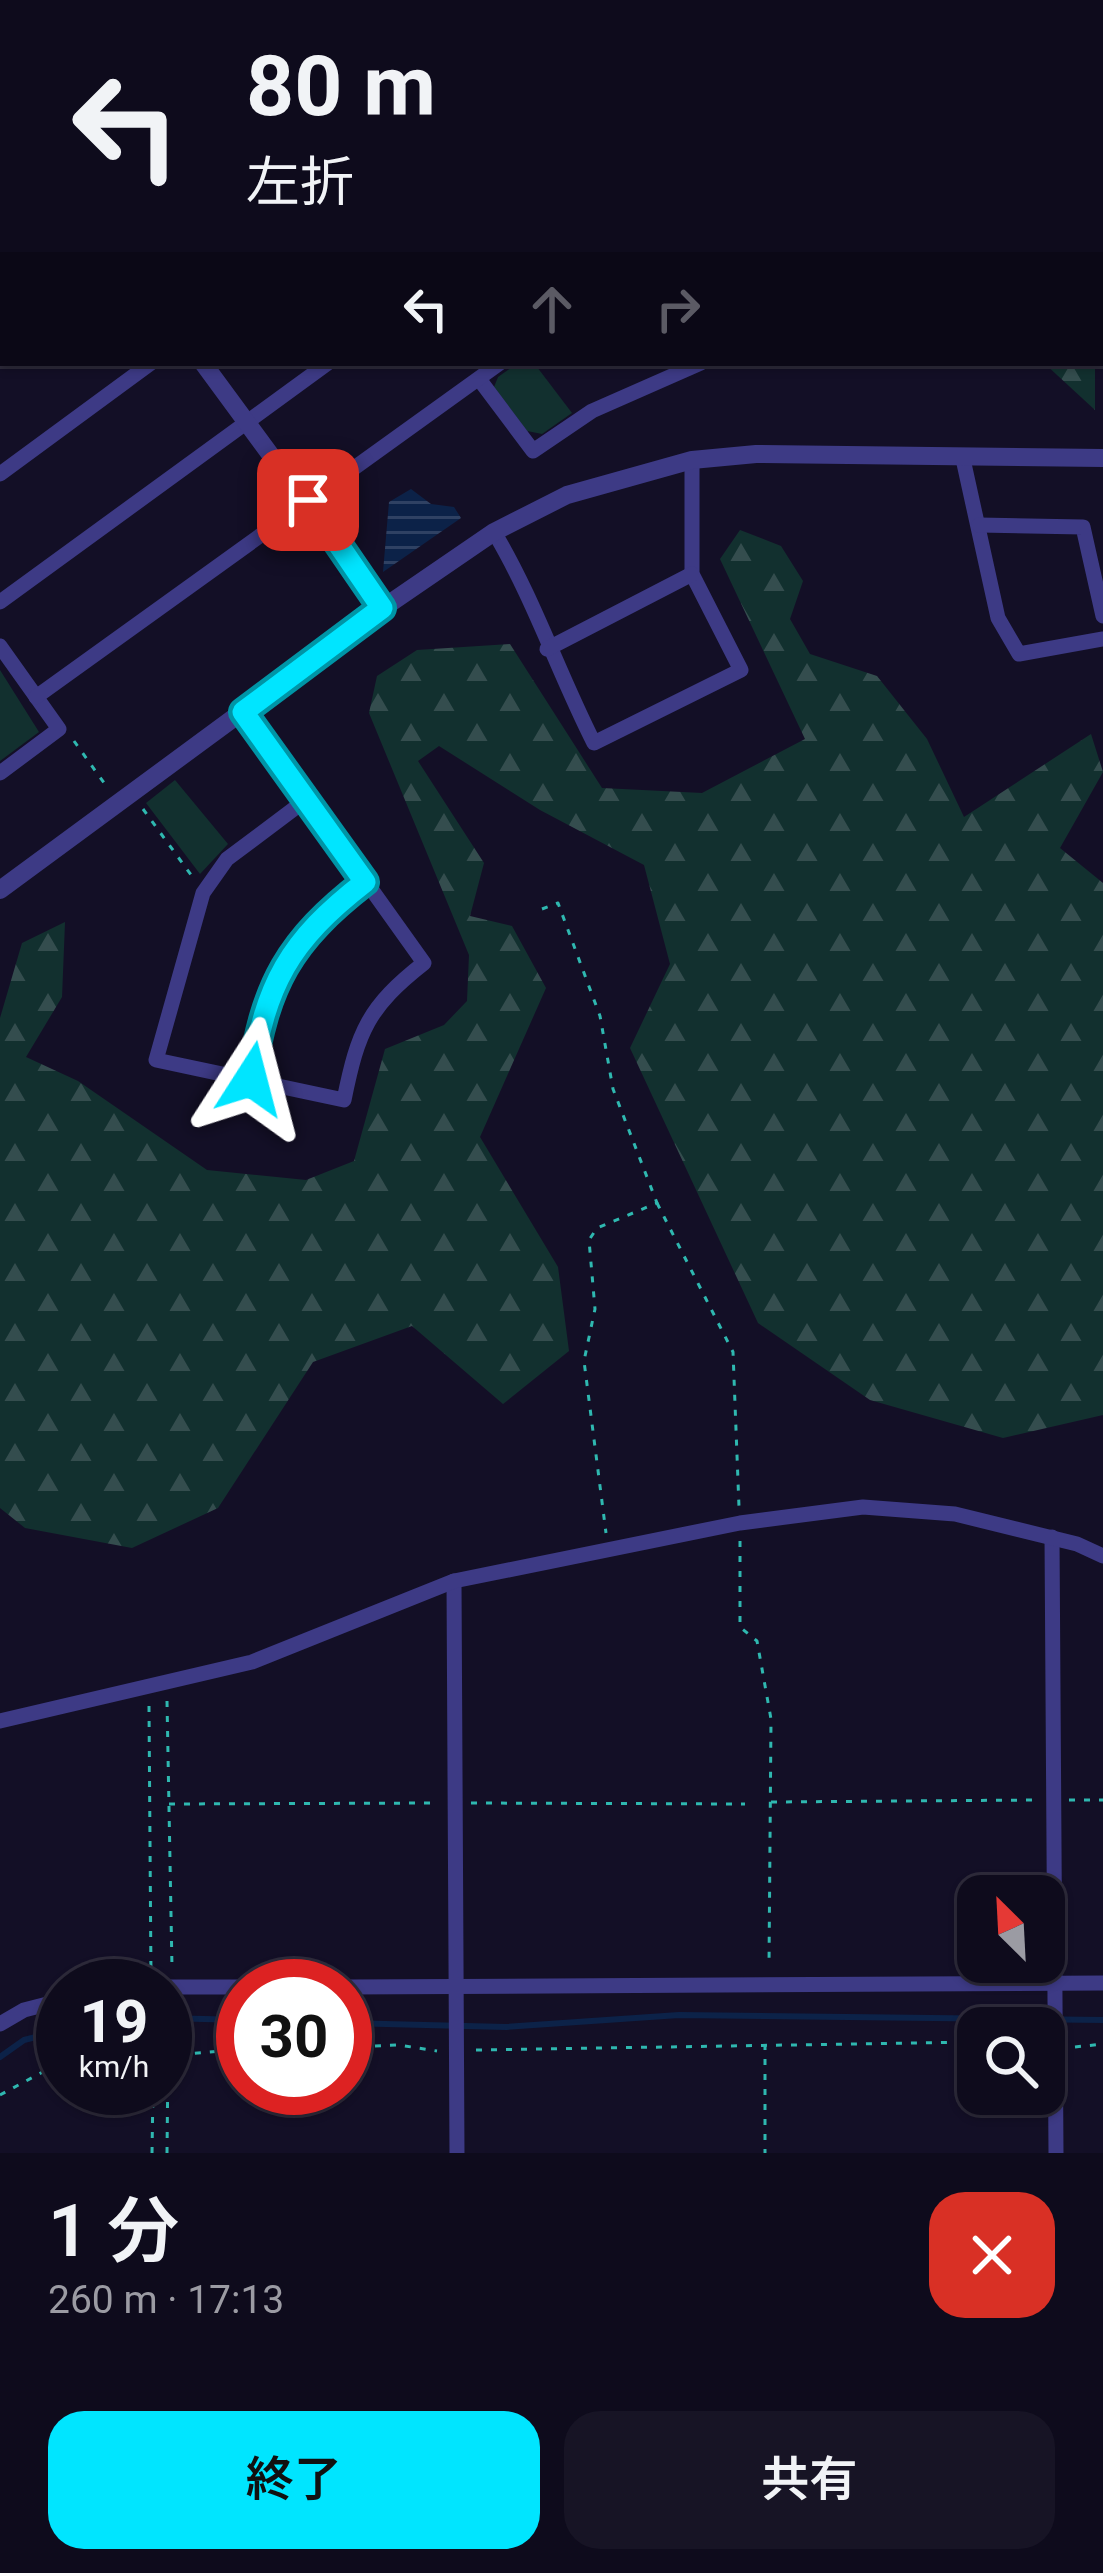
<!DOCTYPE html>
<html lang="ja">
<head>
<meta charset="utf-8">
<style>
	:root { --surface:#0e0b1c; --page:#171425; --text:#f1f3f6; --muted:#9b9ba3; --line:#2e2b3b; --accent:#00e5ff }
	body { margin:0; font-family:Roboto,"Noto Sans JP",sans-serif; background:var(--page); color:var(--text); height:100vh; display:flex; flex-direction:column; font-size:45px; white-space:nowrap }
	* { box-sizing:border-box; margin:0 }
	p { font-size:39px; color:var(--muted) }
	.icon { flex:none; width:66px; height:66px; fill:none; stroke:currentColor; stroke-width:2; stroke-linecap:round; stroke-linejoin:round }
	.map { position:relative; height:2153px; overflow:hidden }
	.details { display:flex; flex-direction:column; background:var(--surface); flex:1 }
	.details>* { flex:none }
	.guide { position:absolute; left:0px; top:0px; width:1104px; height:366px; box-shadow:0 3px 9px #0004,0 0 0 3px var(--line); background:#0e0b1c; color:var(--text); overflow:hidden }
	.needle { width:78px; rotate:336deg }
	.buttons { position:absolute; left:957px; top:1875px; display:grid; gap:24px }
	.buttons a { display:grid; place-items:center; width:108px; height:108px; border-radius:24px; background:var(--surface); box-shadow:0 3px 9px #0004,0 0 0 3px var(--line); font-size:60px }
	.speed { position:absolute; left:36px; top:1959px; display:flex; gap:24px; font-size:60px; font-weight:700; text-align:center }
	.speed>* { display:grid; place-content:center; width:156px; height:156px; border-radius:50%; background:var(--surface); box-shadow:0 3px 9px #0004,0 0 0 3px var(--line); line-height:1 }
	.speed small { font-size:30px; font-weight:400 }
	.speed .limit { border:18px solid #d22; background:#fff; color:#111 }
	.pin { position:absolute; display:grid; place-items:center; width:102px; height:102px; color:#fff; margin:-51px; border-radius:24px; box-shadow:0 6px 18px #0006 }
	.me { position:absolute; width:132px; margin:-66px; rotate:9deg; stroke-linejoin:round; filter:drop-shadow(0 0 9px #0008) }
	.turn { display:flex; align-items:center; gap:42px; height:252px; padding:0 48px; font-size:54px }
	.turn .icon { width:156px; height:156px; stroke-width:2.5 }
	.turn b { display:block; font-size:84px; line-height:102px }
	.lanes { display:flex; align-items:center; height:114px; padding:0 48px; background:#0003; justify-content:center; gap:60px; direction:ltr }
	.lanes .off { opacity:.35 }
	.round { display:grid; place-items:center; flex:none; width:126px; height:126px; border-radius:36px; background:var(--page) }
	.headline { display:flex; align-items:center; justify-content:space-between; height:204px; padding:0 48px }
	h1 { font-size:72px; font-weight:600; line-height:90px }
	.cta { display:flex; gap:24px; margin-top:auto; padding:24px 48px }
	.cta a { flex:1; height:138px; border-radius:36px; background:var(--accent); color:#111; font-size:48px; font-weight:600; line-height:138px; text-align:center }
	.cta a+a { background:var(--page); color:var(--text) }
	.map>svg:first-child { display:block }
	.forest { fill:url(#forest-firs) }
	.green { fill:#12302f }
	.water { fill:url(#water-rules) }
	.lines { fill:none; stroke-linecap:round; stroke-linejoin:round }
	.stream { stroke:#0c2248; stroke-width:6 }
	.path { stroke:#2fb8b0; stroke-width:3; stroke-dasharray:6 9; stroke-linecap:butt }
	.minor { stroke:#3d3a85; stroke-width:15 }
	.tertiary { stroke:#3d3a85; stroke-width:18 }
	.secondary { stroke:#6f6bff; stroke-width:21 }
	.route-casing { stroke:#0095a6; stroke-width:30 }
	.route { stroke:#00e5ff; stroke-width:21 }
</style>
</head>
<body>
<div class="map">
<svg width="1103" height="2153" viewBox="0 0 1103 2153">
	<defs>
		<pattern id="forest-firs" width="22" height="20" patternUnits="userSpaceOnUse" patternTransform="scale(3)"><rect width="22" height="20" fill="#12302f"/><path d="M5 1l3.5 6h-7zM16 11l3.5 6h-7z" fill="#344d4e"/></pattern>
		<pattern id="water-rules" width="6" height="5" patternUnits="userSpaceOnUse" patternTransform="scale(3)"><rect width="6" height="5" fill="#0c2248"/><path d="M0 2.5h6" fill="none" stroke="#2f4163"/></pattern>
	</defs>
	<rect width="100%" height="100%" fill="#130f26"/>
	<!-- forest -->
	<g class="forest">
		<path d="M0 0H1103V82L1101 3H3V168Z"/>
		<path d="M1044 363H1095V410Z"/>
		<path d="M740 530 781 546 803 581 790 619 810 654 877 676 927 739 964 817 1091 734 1103 772 1060 848 1103 883V1415L1003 1438 870 1400 758 1323 630 1048 670 964 644 865 540 810 439 746 418 761 484 863 470 916 512 926 546 988 480 1137 558 1267 569 1351 503 1404 412 1326 313 1362 218 1508 132 1548 25 1528 0 1508V1018L22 943 65 922 62 997 26 1057 78 1081 207 1170 306 1180 354 1161 385 1049 444 1025 467 1001 469 955 369 713 377 676 417 650 510 644 602 788 702 793 805 739 720 559Z"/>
	</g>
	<!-- green -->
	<g class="green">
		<path d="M518 363H534L572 413 542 434 527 431 494 387 498 377Z"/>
		<path d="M0 670 39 732 0 761Z"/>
		<path d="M175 780 228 844 200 874 146 803Z"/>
	</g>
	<!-- water -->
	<path class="water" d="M411 489 431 504 454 507 461 518 383 572 389 502Z"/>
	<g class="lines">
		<!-- stream -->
		<g class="stream">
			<path d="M165 2018 243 2020"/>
			<path d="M345 2023 506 2027 679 2015 1103 2020"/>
			<path d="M0 2057 24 2040 63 2030"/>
		</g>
		<!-- path -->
		<g class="path">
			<path d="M74 741 107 787"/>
			<path d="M143 809 194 879"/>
			<path d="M542 909 558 903 600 1016 613 1089 657 1203 597 1228 589 1240 595 1309 584 1361 606 1533"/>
			<path d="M657 1203 733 1352 739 1507"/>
			<path d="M740 1541V1627L757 1641 771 1719 769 1965"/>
			<path d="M167 1701 172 1968"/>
			<path d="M149 1706 151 1978"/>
			<path d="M1069 1800H1103"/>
			<path d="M771 1802 1035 1800"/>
			<path d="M471 1803 745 1804"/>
			<path d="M169 1804 437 1803"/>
			<path d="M765 2044V2153"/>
			<path d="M345 2047 399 2045 437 2051"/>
			<path d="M1075 2047 1103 2044"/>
			<path d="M476 2050 978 2042"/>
			<path d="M165 2056 243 2049"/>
			<path d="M0 2095 63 2061"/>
			<path d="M152 2153 153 2088"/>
			<path d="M167 2153 168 2056"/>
		</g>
		<!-- minor -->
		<g class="minor">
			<path d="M0 350 3 348"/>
			<path d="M479 379 533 451 592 411 701 363"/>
			<path d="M963 459 998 618 1019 654 1103 639"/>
			<path d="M0 474 151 363"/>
			<path d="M979 525 1083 527 1103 616"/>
			<path d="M494 532C534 599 558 672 594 743L741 670 692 574V460"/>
			<path d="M0 602 328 363"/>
			<path d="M0 646 59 729 0 773"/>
			<path d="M547 649 692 574"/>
			<path d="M36 697 500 363"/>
			<path d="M243 712 307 799"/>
			<path d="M307 799 424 963C368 1007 358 1031 344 1100L156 1060 203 893 227 859Z"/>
			<path d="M251 1079C266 985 289 941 365 882"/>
			<path d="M1052 1537 1056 2153"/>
			<path d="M454 1581 457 2153"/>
			<path d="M0 1721 252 1662 454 1581 740 1523 863 1507 955 1514 1077 1544 1103 1556"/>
			<path d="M165 1987H243"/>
			<path d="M345 1987 1103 1983"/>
			<path d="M0 2024 24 2010 63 2000"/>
		</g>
		<!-- tertiary -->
		<g class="tertiary">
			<path d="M0 237 3 238"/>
			<path d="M203 363 383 608"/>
			<path d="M0 890 383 608 494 532 567 495 692 460 756 454 1103 458"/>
		</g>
		<!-- secondary -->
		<g class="secondary">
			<path d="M952 0 954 3"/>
			<path d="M1101 255 1103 262"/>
		</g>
	</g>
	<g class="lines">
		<!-- route casing -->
		<g class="route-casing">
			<path id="route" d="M251 1079C265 984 289 941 365 882L243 712 382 608 308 500"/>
		</g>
		<!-- route -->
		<use href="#route" class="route"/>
	</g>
</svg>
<div class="buttons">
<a><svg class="needle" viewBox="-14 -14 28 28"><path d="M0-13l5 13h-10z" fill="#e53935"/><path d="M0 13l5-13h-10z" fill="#9b9ba3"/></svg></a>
<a><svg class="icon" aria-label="search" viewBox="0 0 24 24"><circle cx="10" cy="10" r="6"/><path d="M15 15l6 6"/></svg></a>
</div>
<div class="speed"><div>19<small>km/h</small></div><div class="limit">30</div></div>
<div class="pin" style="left:308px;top:500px;background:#d93025"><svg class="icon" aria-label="arrive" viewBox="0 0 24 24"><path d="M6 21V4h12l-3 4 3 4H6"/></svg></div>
<svg class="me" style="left:251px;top:1079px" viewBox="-20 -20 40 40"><path d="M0-17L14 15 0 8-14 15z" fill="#00e5ff" stroke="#fff" stroke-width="4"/></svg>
<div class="guide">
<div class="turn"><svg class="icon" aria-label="left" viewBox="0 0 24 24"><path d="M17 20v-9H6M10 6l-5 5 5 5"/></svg><div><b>80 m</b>左折</div></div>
<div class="lanes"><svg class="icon" aria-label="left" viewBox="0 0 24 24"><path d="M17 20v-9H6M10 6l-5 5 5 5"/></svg><svg class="icon off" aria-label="ahead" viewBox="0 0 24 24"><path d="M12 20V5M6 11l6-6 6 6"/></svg><svg class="icon off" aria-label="right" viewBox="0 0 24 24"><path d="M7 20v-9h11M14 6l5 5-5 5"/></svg></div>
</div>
</div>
<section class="details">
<div class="headline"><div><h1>1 分</h1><p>260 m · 17:13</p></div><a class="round" style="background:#d93025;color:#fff"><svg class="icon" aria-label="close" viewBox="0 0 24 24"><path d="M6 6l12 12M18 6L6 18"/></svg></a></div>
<div class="cta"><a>終了</a><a>共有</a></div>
</section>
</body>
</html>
